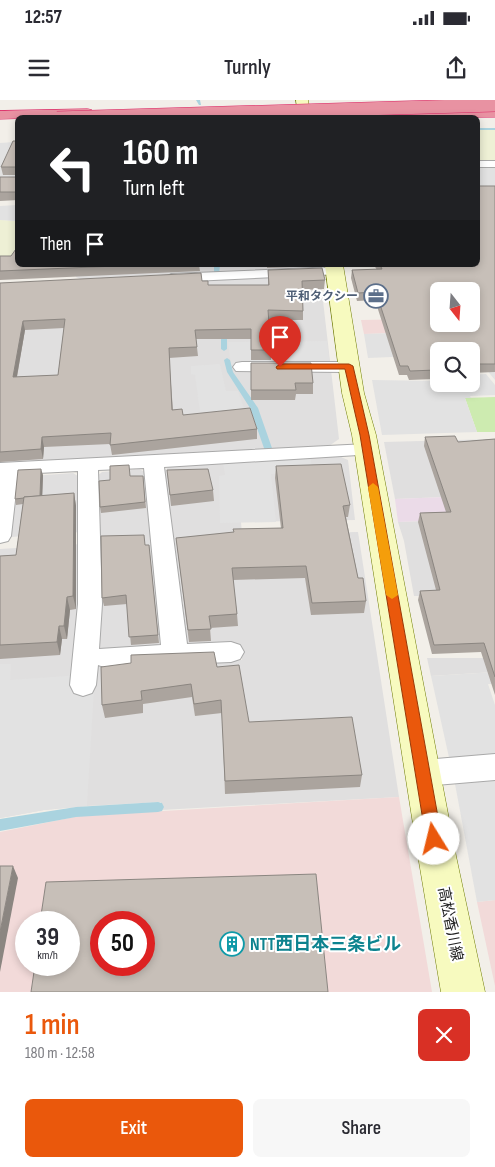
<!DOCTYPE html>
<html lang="en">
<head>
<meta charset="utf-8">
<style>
	:root { --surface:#fff; --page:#f7f7f7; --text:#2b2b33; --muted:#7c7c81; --accent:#ea580c }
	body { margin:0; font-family:"Sofia Sans Condensed","Noto Sans JP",sans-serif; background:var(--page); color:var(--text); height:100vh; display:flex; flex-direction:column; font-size:19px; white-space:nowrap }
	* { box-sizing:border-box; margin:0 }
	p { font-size:16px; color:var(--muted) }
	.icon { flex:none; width:28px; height:28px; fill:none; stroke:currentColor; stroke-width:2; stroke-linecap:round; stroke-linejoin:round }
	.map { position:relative; height:892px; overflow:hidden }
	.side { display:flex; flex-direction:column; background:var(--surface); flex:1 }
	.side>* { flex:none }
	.banner { position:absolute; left:15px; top:15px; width:465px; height:152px; border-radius:8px; box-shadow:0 2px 8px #0003; background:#202124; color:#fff; overflow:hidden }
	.needle { width:32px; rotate:163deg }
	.tools { position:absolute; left:430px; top:182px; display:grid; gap:10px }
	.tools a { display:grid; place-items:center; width:50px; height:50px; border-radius:8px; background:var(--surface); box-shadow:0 2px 8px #0003; font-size:25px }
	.speed { position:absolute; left:15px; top:811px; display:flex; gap:10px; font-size:25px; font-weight:700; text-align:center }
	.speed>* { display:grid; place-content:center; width:65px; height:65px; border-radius:50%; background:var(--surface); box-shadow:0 2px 8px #0003; line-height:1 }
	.speed small { font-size:12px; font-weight:400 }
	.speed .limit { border:8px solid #d22; background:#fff; color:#111 }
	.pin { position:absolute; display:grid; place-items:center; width:42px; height:42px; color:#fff; margin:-51px -21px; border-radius:50% 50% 50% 0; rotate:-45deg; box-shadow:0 0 5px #0007 }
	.pin .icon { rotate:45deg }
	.me { position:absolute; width:55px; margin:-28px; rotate:351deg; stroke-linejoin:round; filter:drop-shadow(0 0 4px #0008) }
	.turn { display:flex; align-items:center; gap:18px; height:105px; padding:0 25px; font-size:22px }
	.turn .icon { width:65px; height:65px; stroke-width:2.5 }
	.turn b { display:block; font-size:35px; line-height:42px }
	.then { display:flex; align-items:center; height:48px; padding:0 25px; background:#0003; gap:10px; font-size:19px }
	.round { display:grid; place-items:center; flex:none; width:52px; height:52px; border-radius:8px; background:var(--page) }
	.summary { display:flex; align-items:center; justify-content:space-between; height:85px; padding:0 25px }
	h1 { font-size:30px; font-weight:600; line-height:38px; color:var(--accent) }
	.cta { display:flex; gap:10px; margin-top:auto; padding:10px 25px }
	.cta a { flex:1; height:58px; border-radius:8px; background:var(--accent); color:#fff; font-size:20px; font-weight:600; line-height:58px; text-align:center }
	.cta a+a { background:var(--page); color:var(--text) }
	.status { display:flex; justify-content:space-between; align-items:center; height:35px; padding:0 25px; background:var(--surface); direction:ltr }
	.status svg { height:14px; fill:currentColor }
	header { display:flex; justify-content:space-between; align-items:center; height:65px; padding:0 25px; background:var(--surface); font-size:22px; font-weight:600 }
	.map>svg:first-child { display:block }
	.residential { fill:#e0dfdf }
	.commercial { fill:#f2dad9; fill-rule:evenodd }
	.industrial { fill:#ebdbe8 }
	.farmland { fill:#eef0d5 }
	.grass { fill:#cdebb0 }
	.parking { fill:#e2e2e2 }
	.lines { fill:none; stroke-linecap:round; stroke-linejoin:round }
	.stream { fill:#aad3df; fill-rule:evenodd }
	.street-casing { stroke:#a9a9a9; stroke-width:2 }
	.secondary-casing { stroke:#707d05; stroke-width:1 }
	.highway-casing { stroke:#dc2a67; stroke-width:1 }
	.street { fill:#fff; fill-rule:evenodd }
	.secondary { fill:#f7fabf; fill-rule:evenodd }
	.highway { fill:#e892a2; fill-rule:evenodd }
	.highway-bridge-casing { stroke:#dc2a67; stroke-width:14; stroke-linecap:butt }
	.highway-bridge { stroke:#e892a2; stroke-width:13 }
	.wall { fill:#aba49e; fill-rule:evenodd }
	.shaded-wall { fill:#8b8681 }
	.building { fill:#c7bfb8; stroke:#8b8681; fill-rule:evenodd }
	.route { fill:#ea580c; stroke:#983908 }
	.slow { fill:#f59e0b }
	.labels { text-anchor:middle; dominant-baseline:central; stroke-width:4; stroke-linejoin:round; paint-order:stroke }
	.far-service-label { font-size:12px; font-weight:bold; fill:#4e5e75; stroke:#fff; text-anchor:end }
	.street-label { font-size:15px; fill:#222; stroke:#fff }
	.near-culture-label { font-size:18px; font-weight:bold; fill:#0d838f; stroke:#fff; text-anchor:start }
</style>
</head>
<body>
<div class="status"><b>12:57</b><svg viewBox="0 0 49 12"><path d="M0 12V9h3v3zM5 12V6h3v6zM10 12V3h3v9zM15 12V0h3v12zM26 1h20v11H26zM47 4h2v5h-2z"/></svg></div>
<header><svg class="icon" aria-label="menu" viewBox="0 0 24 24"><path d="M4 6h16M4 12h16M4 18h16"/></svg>Turnly<svg class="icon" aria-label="share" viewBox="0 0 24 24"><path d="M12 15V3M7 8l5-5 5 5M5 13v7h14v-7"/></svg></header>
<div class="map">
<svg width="495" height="892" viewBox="0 0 495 892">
	<rect width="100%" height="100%" fill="#f2efe9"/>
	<!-- residential -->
	<g class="residential">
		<path d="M74 165H320V166L315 169 80 179 76 177Z"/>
		<path d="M320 175 339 339 329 346 0 365V214L22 187Z"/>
		<path d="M495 339V395L395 399 384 342Z"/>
		<path d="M334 354 348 360 355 420 241 422 242 434 358 432 399 697 161 710V702L87 706 44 710 0 718V449L81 444 95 378 102 372 139 369 149 374 169 549 97 564 242 560 241 547 180 548 161 373 170 366Z"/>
		<path d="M73 373 81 378V432L11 437 18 377Z"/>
		<path d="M495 418 477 496H414L404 441 398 422Z"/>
		<path d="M427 558H495V572L431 576Z"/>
	</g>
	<!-- commercial -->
	<g class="commercial">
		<path d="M413 219 423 232 364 234 361 220Z"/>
		<path d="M399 697 432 892H0V732L79 716ZM26 822H69V865H26ZM101 822H144V865H101Z"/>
		<path d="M495 800V886L477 802Z"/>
	</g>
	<!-- industrial -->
	<path class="industrial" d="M495 395V418L398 422 395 399Z"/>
	<!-- farmland -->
	<g class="farmland">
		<path d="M478 29H495V62L478 63Z"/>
		<path d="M0 120 17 121V152L11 160 0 161Z"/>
	</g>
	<!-- grass -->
	<path class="grass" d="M495 297V332H477L465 298Z"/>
	<!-- parking -->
	<g class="parking">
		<path d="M14 42 17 54V78L0 79V43Z"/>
		<path d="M495 65V86H478V66Z"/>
		<path d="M17 105V121L0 120V106Z"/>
		<path d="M426 232 495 243V280L471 251H439V255L368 258 364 234Z"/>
		<path d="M327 241 330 265H231L228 242Z"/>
		<path d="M220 264 226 291H238L245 311 200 312 195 275 191 274V266Z"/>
		<path d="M486 274 495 285V295L470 296 471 298H465L477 332 382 335 372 280 437 281 435 276H439V284H471V275Z"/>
		<path d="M310 356 313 373 271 374 276 422 220 423 219 376 225 375 223 362Z"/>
		<path d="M0 564H11L10 580 95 574 87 706 44 710 0 718Z"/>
		<path d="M495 572V584H488L495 605V657L450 662 431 576Z"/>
		<path d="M495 680V800L477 802 455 684Z"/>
	</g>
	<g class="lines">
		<!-- stream -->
		<g class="stream">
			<path d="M196 0H200L201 5H199Z"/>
			<rect x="478" y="28" width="17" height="2"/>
			<path d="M214 165H220L219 174 214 173Z"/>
			<path d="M224 226 227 228V249L224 251 221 249V228Z"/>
			<path d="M227 258 230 260 233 272 258 308 273 351 272 353H266L265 351 250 308 227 272 224 260Z"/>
			<path d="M158 702 162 703 164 707 162 711 158 712 76 717 0 731V719L76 707Z"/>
		</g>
		<!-- street casing -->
		<g class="street-casing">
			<g id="street">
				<rect x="478" y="61" width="17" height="6"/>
				<path d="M336 167 341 168 343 171 341 174 171 182 164 178 171 174Z"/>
				<path d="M242 262H349L355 263 358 267 355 271 349 272 236 271 233 267 236 263Z"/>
				<path d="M367 344 374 346 377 350 374 354 164 367 187 544 231 542 240 545 244 552 240 559 231 562 104 567 98 565 96 585 92 593 83 596 74 593 70 585 78 504V371L18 374 11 436 8 441 0 443V363ZM144 368 161 545 99 549 102 504 98 370Z"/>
				<path d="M495 654V680L424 686 414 682 409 673 414 664 424 660Z"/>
			</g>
		</g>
		<!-- secondary casing -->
		<g class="secondary-casing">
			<g id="secondary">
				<path d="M296 0H308L311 18H299Z"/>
				<path d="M325 165H343L364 293 376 335 456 756 485 892H441L418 756 352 335 342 293Z"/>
			</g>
		</g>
		<!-- highway casing -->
		<g class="highway-casing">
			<g id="highway">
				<path d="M88 9 92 10V16L0 19V11Z"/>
				<path d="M495 9V17L341 18 347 14Z"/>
			</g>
		</g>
		<!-- street -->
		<use href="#street" class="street"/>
		<!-- secondary -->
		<use href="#secondary" class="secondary"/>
		<!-- highway -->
		<use href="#highway" class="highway"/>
		<!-- highway-bridge casing -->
		<g class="highway-bridge-casing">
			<path id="highway-bridge" d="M57 18 495 5"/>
		</g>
		<!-- highway-bridge -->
		<use href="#highway-bridge" class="highway-bridge"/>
	</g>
	<!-- wall -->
	<g class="wall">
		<path d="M18 41V75H3L1 67Z"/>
		<path d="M0 77H18V100L0 101Z"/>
		<path d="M479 86H495V272L471 273V251H439V274H435L434 279 409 280 407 275H399L375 200 357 201 351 178 352 170H377L374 165H478Z"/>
		<path d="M0 156H11L18 165H199L200 171 0 180Z"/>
		<path d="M267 165H320V166L267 168Z"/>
		<path d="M268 170 325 180 324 189 302 190 303 211V220H269L271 250V260H251V239H196L198 256 169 258 173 310 183 315 257 329V339L112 355 110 344 44 347 43 359 0 362V183L202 181 208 185H268ZM64 228 58 275 17 277 25 230Z"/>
		<path d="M251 263 313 283V294H296L295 300H251Z"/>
		<path d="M425 337 458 342 495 339V595L481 552 432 554 418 500 420 491 436 490 418 422 420 413 446 412 424 346Z"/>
		<path d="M276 366 350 405 348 417H346L358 478 366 501 364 513 311 515 305 478 233 480 237 514 238 526 210 528 211 541 189 542 176 438 281 428 275 378Z"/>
		<path d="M167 370 213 390 214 401 171 406Z"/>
		<path d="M43 375 42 396 74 393 76 406V509L70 510 67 539H62L60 555 0 559V456L16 455 23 404 16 405 15 399Z"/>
		<path d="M130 376H143L146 408 101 413 100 407 110 380Z"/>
		<path d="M145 445H149L159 543 131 545 127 504 104 506 102 498Z"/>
		<path d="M101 567H217L249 622 362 675 360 687 225 694 222 613 195 616 192 597 143 604V613L105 618 102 605Z"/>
	</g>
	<!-- shaded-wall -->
	<g class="shaded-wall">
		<path d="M23 221 25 230 15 287 13 277Z"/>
		<path d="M42 337 44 347 43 359 41 349Z"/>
		<path d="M41 369 43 375 42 403 40 397Z"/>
		<path d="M74 393 76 406V509L73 496Z"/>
		<path d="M67 497 70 510 67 539 64 526Z"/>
		<path d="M59 526 62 539 60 555 57 542Z"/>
		<path d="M13 766 18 778 0 872V832Z"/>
	</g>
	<!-- building -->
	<g class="building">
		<path d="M13 41H18V67H1Z"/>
		<rect x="0" y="77" width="18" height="15"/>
		<path d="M478 83 479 86H495V264H471V251H439V265H434L436 270 410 271 408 266H400L376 192 358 193 352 170 382 169 380 165H478ZM439 191H471V224H439Z"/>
		<path d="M18 146V165H139L0 171V156H11Z"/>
		<path d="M322 168 325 180 302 181 303 211 268 210 271 250H251V229L195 230 197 247 169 248 172 310 182 309 183 315 250 308 257 329 110 345 111 333 42 337 41 349 0 352V183L201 173 202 181H208V185H269L268 170ZM65 219 58 275 13 277 23 221Z"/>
		<path d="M251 263H311L313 283H295L296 290H251Z"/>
		<path d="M455 336 458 342 495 339V577L484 543 434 545 420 491 440 490 420 413 451 412 425 337Z"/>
		<path d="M341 364 350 405 343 406 358 478H363L366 501 312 503 306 466 232 468 237 514 209 516 211 529 188 530 176 438 234 432 233 429 283 428 276 366Z"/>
		<path d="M129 365 130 376H143L145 402 100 407 99 381 110 380V366Z"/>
		<path d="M41 369 40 396 24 397V398L15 399 18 370Z"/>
		<path d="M208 369 213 390 170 395 167 370Z"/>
		<path d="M74 393 73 496 67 497 64 526H59L57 542 0 545V456L16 455 24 397Z"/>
		<path d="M144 435 145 445H149L158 535 129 537 126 495 102 498 101 436Z"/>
		<path d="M214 552 217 567 239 565 249 622 352 617 362 675 225 681 221 600 194 604 191 584 141 591 142 600 102 605 101 567 131 563V555Z"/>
		<path d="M0 766H13L0 832Z"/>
		<path d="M316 774 328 892H31L35 865H69V822H40L46 782ZM101 822H144V865H101Z"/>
	</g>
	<!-- route -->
	<path class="route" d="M280 264H349L353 266 369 335 442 739 440 745 434 747 429 745 426 739 360 335 345 269H277L276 267Z"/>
	<!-- slow -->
	<path class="slow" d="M373 383 378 387 398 495 392 499 386 495 368 387Z"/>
	<!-- icons -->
	<defs>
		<g id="office-ring" transform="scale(1.25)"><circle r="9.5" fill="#fff" stroke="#5c6f8a" stroke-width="1.5"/><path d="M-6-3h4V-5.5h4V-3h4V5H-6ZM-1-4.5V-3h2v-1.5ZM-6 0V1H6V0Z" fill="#5c6f8a"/></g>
		<g id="building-ring" transform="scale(1.25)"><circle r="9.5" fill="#fff" stroke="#0f9aa8" stroke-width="1.5"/><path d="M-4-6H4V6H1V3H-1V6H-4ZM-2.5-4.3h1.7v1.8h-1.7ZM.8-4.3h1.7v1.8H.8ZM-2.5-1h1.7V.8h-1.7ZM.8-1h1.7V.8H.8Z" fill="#0f9aa8"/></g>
	</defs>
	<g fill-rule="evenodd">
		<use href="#office-ring" x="376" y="196"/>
		<use href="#building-ring" x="232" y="844"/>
	</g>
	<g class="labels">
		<!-- far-service labels -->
		<g class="far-service-label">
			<text x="358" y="196">平和タクシー</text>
		</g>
		<!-- street labels -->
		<g class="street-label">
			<text transform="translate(450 824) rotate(79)">高松香川線</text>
		</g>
		<!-- near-culture labels -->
		<g class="near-culture-label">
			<text x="250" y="844">NTT西日本三条ビル</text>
		</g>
	</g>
</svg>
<div class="tools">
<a><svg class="needle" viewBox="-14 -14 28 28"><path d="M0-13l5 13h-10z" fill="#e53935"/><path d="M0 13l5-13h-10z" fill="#7c7c81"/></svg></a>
<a><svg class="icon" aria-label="search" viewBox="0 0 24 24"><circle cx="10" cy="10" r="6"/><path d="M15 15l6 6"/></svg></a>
</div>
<div class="speed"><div>39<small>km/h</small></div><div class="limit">50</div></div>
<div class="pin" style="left:280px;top:267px;background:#d93025"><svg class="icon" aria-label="arrive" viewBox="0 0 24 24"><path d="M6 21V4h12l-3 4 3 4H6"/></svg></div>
<svg class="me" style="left:434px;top:739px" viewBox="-20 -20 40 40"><circle r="19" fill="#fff"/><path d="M0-13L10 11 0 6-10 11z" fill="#ea580c"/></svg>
<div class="banner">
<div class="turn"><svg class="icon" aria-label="left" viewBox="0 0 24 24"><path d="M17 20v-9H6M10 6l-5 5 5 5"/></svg><div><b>160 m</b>Turn left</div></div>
<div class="then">Then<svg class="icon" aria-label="arrive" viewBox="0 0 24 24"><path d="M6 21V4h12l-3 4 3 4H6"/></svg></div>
</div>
</div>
<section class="side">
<div class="summary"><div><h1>1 min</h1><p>180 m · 12:58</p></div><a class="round" style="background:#d93025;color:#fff"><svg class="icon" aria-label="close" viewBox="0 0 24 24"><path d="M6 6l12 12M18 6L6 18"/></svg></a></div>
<div class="cta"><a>Exit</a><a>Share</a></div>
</section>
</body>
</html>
